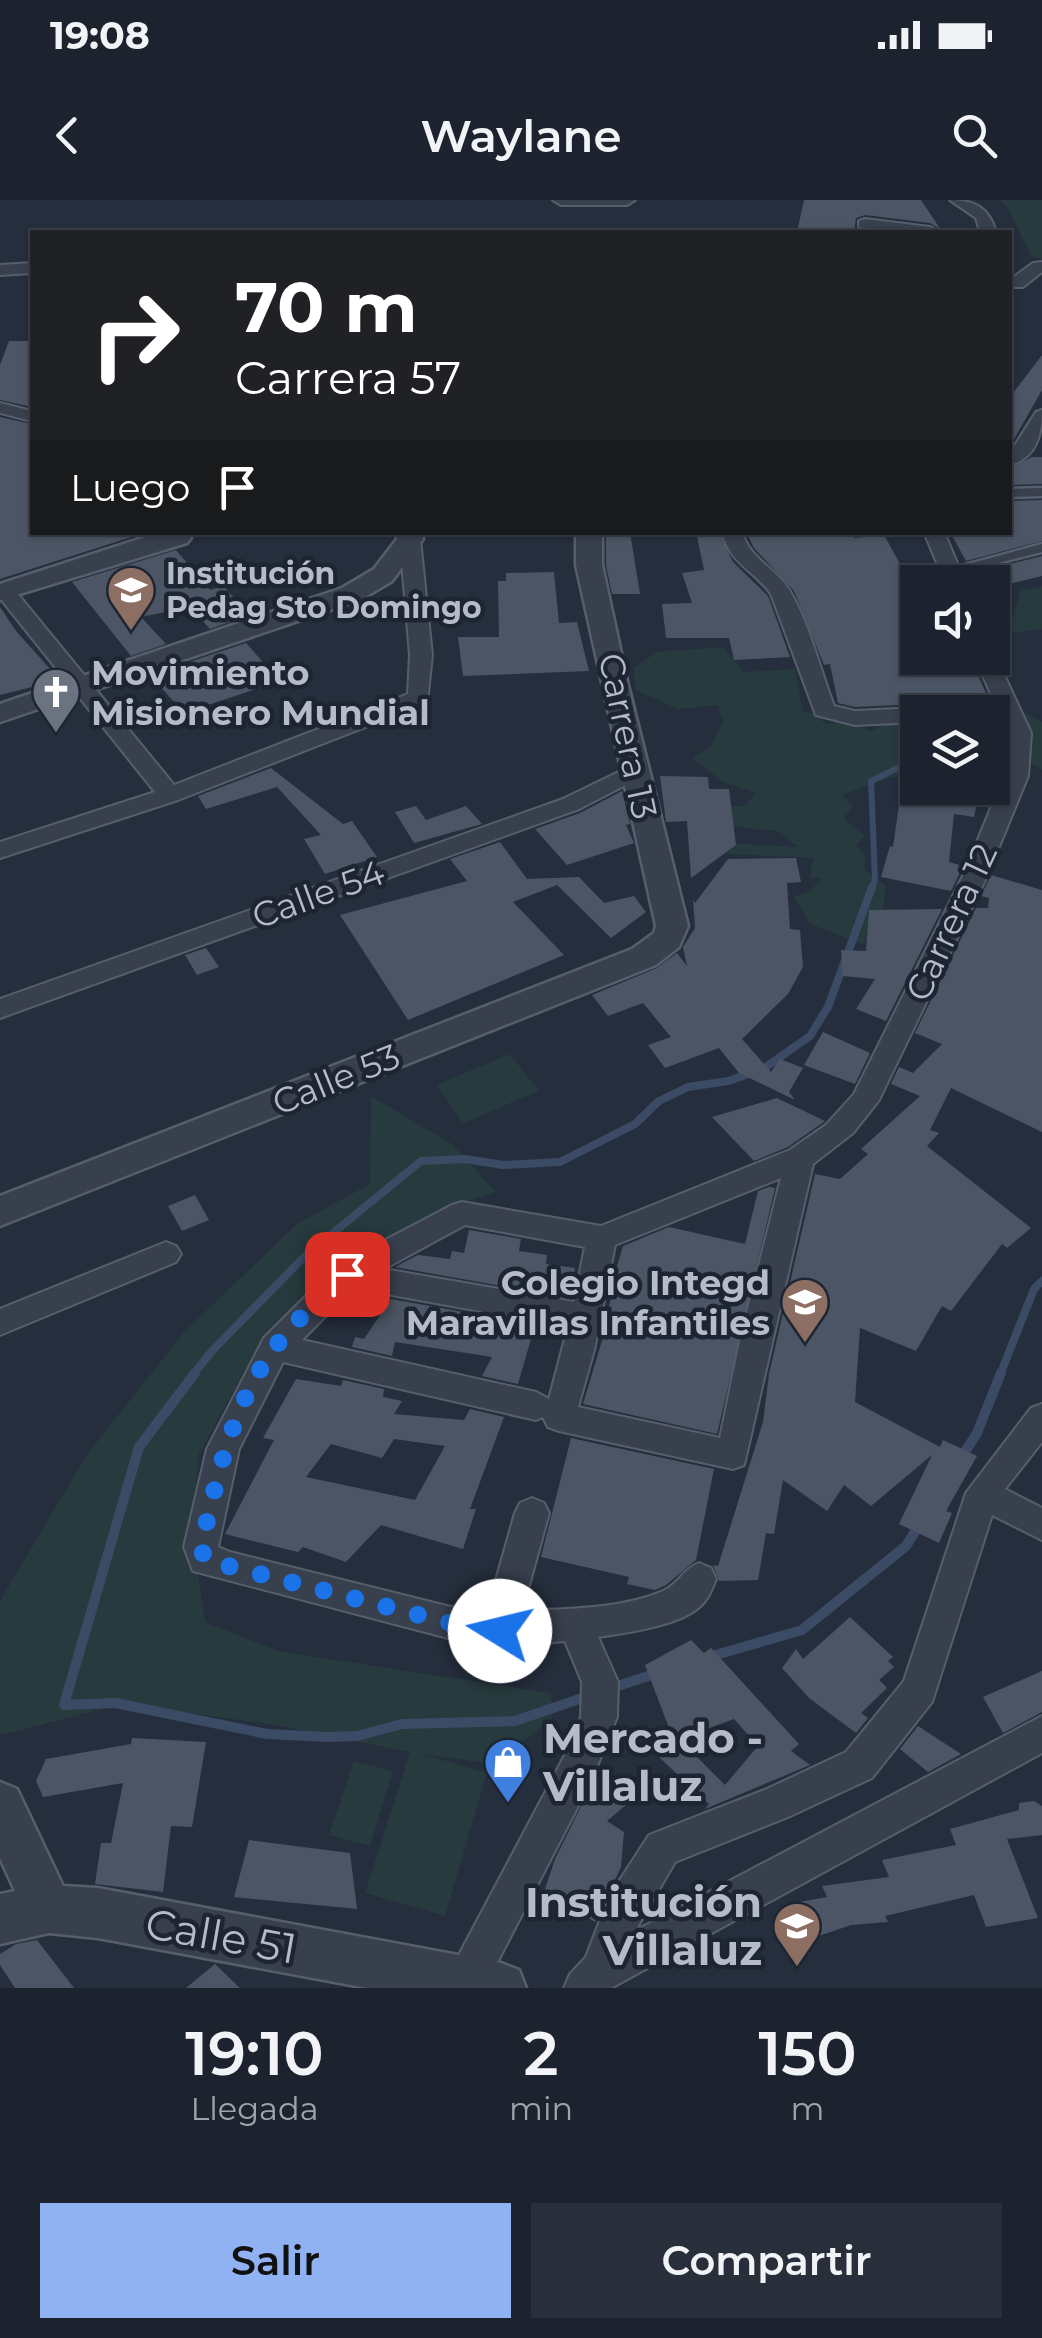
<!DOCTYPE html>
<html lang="es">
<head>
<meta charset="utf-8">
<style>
	:root { --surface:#1c222e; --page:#292f3a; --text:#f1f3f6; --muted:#a0a4aa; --line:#3a3f4a; --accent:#90b1f2 }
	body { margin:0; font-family:Montserrat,sans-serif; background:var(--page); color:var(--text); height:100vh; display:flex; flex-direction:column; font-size:38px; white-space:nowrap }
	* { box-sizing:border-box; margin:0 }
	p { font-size:32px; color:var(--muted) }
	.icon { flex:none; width:55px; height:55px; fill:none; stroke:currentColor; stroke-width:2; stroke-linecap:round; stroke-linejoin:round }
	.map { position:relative; height:1788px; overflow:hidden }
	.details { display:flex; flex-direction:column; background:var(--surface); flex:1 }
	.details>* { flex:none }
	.top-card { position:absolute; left:30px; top:30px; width:982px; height:305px; border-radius:0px; box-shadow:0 2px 8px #0004,0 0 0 2px var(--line); background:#202124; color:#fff; overflow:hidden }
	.tools { position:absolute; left:900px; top:365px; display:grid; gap:20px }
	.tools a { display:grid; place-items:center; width:110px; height:110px; border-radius:0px; background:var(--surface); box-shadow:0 2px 8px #0004,0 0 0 2px var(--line); font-size:50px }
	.pin { position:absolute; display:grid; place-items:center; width:85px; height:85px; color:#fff; margin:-42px; border-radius:20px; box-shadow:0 5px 15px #0006 }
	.me { position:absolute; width:110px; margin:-55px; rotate:279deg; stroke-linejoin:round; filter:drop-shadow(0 0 8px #0008) }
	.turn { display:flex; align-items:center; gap:35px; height:210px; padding:0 40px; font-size:45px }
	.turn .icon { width:130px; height:130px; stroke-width:2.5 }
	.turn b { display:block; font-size:70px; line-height:85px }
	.then { display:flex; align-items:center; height:95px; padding:0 40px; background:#0003; gap:20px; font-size:38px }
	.eta { display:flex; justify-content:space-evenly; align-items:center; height:170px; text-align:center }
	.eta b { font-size:60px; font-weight:600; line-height:70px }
	.action { display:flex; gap:20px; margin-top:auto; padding:20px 40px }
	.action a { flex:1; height:115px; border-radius:0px; background:var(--accent); color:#111; font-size:40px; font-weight:600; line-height:115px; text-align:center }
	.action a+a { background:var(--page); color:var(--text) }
	.status { display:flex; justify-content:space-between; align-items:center; height:70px; padding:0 50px; background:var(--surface); direction:ltr }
	.status svg { height:28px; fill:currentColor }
	header { display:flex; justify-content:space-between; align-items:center; height:130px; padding:0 40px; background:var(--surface); font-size:45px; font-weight:600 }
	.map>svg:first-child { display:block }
	.green { fill:#273a3e }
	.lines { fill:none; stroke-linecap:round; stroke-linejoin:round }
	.stream-far2 { stroke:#3c4b65; stroke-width:6 }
	.stream-far1 { stroke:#3c4b65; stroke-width:8 }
	.stream { stroke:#3c4b65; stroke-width:10 }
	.building { fill:#4c5565; fill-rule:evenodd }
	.pedestrian-casing { stroke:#575e6b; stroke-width:5 }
	.minor-casing { stroke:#575e6b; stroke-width:4 }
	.tertiary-casing { stroke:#575e6b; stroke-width:5 }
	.pedestrian { fill:#39404d; fill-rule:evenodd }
	.minor { fill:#39404d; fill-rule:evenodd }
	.tertiary { fill:#39404d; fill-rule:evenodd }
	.route { stroke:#1a73e8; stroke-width:18; stroke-dasharray:0 32.4 }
	.labels { text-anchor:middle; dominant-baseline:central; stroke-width:9; stroke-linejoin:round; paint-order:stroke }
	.far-poi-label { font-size:30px; font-weight:bold; fill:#b5bbc8; stroke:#1e2532; text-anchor:start }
	.poi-label { font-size:35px; font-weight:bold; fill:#b5bbc8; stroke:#1e2532; text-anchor:start }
	.street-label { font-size:35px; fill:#b5bbc8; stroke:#1e2532 }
	.near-poi-label { font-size:42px; font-weight:bold; fill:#b5bbc8; stroke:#1e2532; text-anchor:start }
	.near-street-label { font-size:42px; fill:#b5bbc8; stroke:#1e2532 }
</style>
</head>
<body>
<div class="status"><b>19:08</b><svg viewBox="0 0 49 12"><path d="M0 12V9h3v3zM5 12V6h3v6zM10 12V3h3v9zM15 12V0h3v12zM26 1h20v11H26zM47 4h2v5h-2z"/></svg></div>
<header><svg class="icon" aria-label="back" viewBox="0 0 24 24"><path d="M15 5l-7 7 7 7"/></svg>Waylane<svg class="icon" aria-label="search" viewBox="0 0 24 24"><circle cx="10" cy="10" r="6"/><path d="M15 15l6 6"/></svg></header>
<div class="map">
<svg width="1042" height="1788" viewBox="0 0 1042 1788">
	<rect width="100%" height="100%" fill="#252e3d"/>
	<!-- green -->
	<g class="green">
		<path d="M1000 0H1042V59L1031 56 1008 7Z"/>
		<path d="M1042 386V429L1009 433 1020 391Z"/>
		<path d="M723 447 744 472 795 469 803 512 813 513 826 524 845 520 870 531 889 523 917 527 914 578 893 577 842 595 853 606 844 618 865 636 856 645 866 658 864 669 886 686 883 711 870 718 865 745 810 724 794 697 810 691 822 679 810 677 813 658 728 654 725 643 798 647 777 631 726 626 715 606H744L756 593 725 583 692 558 711 546 723 522 718 505 678 509 636 490 633 468 657 452Z"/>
		<path d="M1024 512 1042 522V570L993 539V516Z"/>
		<path d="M510 854 539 891 463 923 436 885Z"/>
		<path d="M371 896 452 944 496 992 436 1011 383 1040 323 1080 257 1148 198 1256 193 1338 205 1422 278 1451 551 1493 552 1519 494 1564 423 1554 487 1573 445 1716 365 1693 410 1552 276 1525 122 1504 0 1535V1401L88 1253 185 1131 297 1024 370 984Z"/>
		<path d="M354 1561 393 1571 370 1646 329 1635Z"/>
	</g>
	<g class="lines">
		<!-- stream-far2 -->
		<path class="stream-far2" d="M871 690 875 680 871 581 918 558"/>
		<!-- stream-far1 -->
		<g class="stream-far1">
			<path d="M193 1175 211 1152 306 1055 421 961 465 959 503 965 560 962 635 924 659 901 688 887 728 881 763 869 810 836 828 807 872 687"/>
			<path d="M1000 1175 1034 1089 1042 1081"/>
		</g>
		<!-- stream -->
		<g class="stream">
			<path d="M195 1173 139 1247 64 1505 115 1503 267 1534 327 1537 357 1536 402 1524 515 1521 591 1495"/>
			<path d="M961 1258 977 1233 1001 1173"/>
			<path d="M709 1457 802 1430 906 1346 919 1325"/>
			<path d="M609 1489 657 1473"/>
		</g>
	</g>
	<!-- building -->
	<g class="building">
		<path d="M804 0H921L941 30 930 23 865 15 856 18 854 32H797Z"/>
		<path d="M9 141H32L29 149H32V207L0 200V165Z"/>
		<path d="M1042 155V190L1010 246V197Z"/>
		<path d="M0 217 32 224V332H147L0 379Z"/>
		<path d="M1032 257H1042V284L1010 285V268Z"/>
		<path d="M1042 300V341L966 361 950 332H1010V301Z"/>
		<path d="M606 332H630L640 394H612L606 365Z"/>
		<path d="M696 332H719L733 362 768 396 790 457 734 460 729 438H666L662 404 692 403 682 373 704 370Z"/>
		<path d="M746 332 852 333 854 338 884 335 904 371 934 366 941 382H918V458H941L944 467 974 466 989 500 953 501 931 511 918 504 855 507 838 503 830 464 824 465 794 391 754 348Z"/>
		<path d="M176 350 210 390 223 386 250 415 210 429 190 407 141 417 166 444 131 456 72 382Z"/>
		<path d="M1042 356V376L992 388V382H969L966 375Z"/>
		<path d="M554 372 559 423 577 422 589 471 463 476 458 437H499L498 381H506V373Z"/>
		<path d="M0 407 16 431 60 480 0 495Z"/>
		<path d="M246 443 280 481 184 513 150 475Z"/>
		<path d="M271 568 343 624 352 621 377 657 325 674 304 639 321 635 277 587 206 609 198 596Z"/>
		<path d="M660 576 708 577 709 589H729L736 645 691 678 687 621 666 622Z"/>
		<path d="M902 584 980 590 974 617 954 614 949 662 963 666 951 691 881 677 890 646 893 647Z"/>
		<path d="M622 591 630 624 626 625 634 643 567 665 535 629 580 613Z"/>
		<path d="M416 606 426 620 466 606 482 624 414 643 395 612Z"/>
		<path d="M500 642 527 679 579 677 604 703 634 696 646 712 611 738 557 685 513 702 564 755 408 820 340 715 467 681 450 659Z"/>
		<path d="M796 658 801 682 787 683 790 729 800 730 803 767 788 794 742 839 771 872 780 859 803 868 789 892 795 900 739 873 719 848 665 868 648 845 671 837 643 803 608 816 592 795 657 768 677 753 687 766 683 747 695 728 693 700 695 703 728 659Z"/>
		<path d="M991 675 1042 690V932L951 888 930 930 939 933 927 946 1031 1028 1007 1048 1002 1044 951 1111 942 1106 916 1151 860 1128 855 1202 940 1247 943 1240 977 1256 946 1311 952 1313 939 1343 899 1324 932 1255 871 1306 844 1285 827 1311 783 1280 774 1334 766 1333 758 1380 719 1381 713 1365 718 1366 763 1222 769 1174 815 974 840 979 868 954 861 949 920 896 891 884 899 867 913 873 942 844 915 833 976 708H988L989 698 981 696Z"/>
		<path d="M942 709 886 821 856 809 875 779 843 776 841 750 866 751 869 710Z"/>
		<path d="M206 748 219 767 197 775 185 755Z"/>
		<path d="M823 832 870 853 855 884 804 865Z"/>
		<path d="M777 898 825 921 788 947 754 961 712 917Z"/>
		<path d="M769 987 775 988 717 1234 583 1204 612 1107 609 1106 615 1084 612 1083 623 1046 669 1027 745 1044 758 991Z"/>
		<path d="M195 995 209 1020 182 1031 168 1006Z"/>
		<path d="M469 1030 521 1039 519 1051 547 1055 546 1064 575 1068 570 1090H566L564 1097 395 1067 418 1055 450 1059 452 1051 464 1053Z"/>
		<path d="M391 1099 535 1125 518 1184 482 1176 492 1157 395 1142 392 1156 352 1147 355 1137 364 1139Z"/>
		<path d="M296 1179 341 1186 343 1180 384 1189 383 1197 402 1201 394 1214 464 1220 470 1209 504 1217 470 1309H476L463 1349 381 1325 346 1362 303 1347 298 1352 225 1334 274 1240 263 1238ZM394 1239 445 1246 415 1300 306 1277 331 1244 382 1258Z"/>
		<path d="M571 1238 714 1269 696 1360 666 1385 655 1390 627 1384 629 1377 541 1357Z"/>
		<path d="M850 1417 893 1457 888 1461 894 1467 879 1480 887 1488 861 1513 868 1518 856 1533 809 1498 782 1468 796 1449 803 1459Z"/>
		<path d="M691 1440 704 1453 711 1448 799 1544 791 1551 810 1565 705 1609 709 1604 659 1557 682 1542 725 1585 758 1546 734 1519 674 1541 645 1465Z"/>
		<path d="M1042 1471V1512L1003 1533 983 1497Z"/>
		<path d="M918 1526 961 1554 928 1572 900 1549Z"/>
		<path d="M132 1538 206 1542 192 1627 171 1626 163 1692 95 1684 101 1643H111L123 1583 43 1597 36 1581 46 1559 131 1544Z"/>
		<path d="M599 1570 626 1605 607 1621 624 1632 621 1667 595 1722 544 1692 555 1659Z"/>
		<path d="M1034 1601 1042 1606V1635L1007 1639 1038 1718 986 1727 974 1695 885 1716 888 1722 851 1725 798 1743 788 1704 827 1697 822 1686 889 1677 882 1660 956 1645 950 1629 1019 1610V1603Z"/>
		<path d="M249 1640 350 1653 357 1709 234 1697Z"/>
		<path d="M37 1740 74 1788H15L0 1765V1754L16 1744Z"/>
		<path d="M215 1764 240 1788H186Z"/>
	</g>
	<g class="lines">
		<!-- pedestrian casing -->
		<g class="pedestrian-casing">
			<g id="pedestrian">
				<path d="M1042 288V296L1010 297V289Z"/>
				<path d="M1042 344V352L950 375 943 371Z"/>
			</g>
		</g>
		<!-- minor casing -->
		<g class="minor-casing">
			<g id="minor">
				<path d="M553 0H635L627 5H561Z"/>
				<path d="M950 0C975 0 989 8 996 32H980L976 18Z"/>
				<path d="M865 19 930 27 938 32H895L859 27V21Z"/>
				<path d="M1042 62V72L1023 87H1011V79L1033 63Z"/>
				<path d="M32 63V73L0 75V65Z"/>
				<path d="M0 203 32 211V221L0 213Z"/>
				<path d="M1042 210C1042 235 1036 258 1010 265V253L1036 212Z"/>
				<path d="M722 332H742C750 360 777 368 791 393 810 427 820 469 834 506L855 511 918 508 927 512H918V522L855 525 816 515 771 394C752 368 731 365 722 332Z"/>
				<path d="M924 332H944L965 382H945Z"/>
				<path d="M410 333 420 339 432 455 427 503 178 600 0 658V642L155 592 0 398V386L12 387 174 585 408 494 410 455 400 339Z"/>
				<path d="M994 453 1031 533 1028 576 987 676 879 900 853 933 813 964 744 1265 733 1269 559 1231 548 1227 543 1217 536 1220 283 1162 239 1249 218 1347 230 1352 467 1411 487 1412 515 1313 520 1303 532 1298 544 1303 549 1313 522 1411C567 1409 621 1409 663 1391 679 1384 683 1369 699 1363L711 1368 716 1379C713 1386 710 1395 705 1401 688 1425 626 1433 598 1437L618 1482 617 1517 591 1581 484 1788H449L446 1782 452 1768 565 1555 581 1517 582 1482 565 1441 499 1447 467 1443 193 1371 184 1347 207 1249 264 1138 336 1066 452 1005 462 1002 601 1026 790 950 826 925 854 894 963 676 1004 576 1009 533 1001 516 992 517V512H942L953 505 995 503 975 458H992ZM781 978 741 1136 720 1238 578 1207 594 1150 615 1045ZM465 1025 585 1047 574 1102 384 1069ZM353 1088 568 1127 549 1199 536 1192 302 1140Z"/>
				<path d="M633 565 641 567 645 572 641 577 579 609 0 818V799L563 599Z"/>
				<path d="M166 1042 176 1046 181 1054 176 1062 0 1135V1109Z"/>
				<path d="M1042 1204V1242L1005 1289 1042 1308V1340L992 1315 932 1502 872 1578 788 1617 675 1662 635 1731 1042 1516V1553L611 1788H564L570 1774 586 1757 609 1697 649 1635 767 1589 846 1552 904 1481 966 1293 1031 1208Z"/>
			</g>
		</g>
		<!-- tertiary casing -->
		<g class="tertiary-casing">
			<g id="tertiary">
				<path d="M161 332H187L191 338 187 343 0 400V384Z"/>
				<path d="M396 332H422L423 339 392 381 360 400 0 522V504L342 388 374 369 397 339Z"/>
				<path d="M576 332H602V365L628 485 688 726 679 747 656 765 0 1026V996L632 749 654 733 656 726 576 365Z"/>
				<path d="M0 1582 17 1589 63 1686 98 1688 501 1763 519 1770 526 1788H367L98 1738 49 1733 0 1744V1694L15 1691 0 1658Z"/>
			</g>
		</g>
		<!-- pedestrian -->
		<use href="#pedestrian" class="pedestrian"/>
		<!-- minor -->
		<use href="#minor" class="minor"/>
		<!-- tertiary -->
		<use href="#tertiary" class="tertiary"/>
	</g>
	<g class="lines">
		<!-- route -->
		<path class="route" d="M347 1074C323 1097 296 1119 276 1146 232 1204 217 1278 201 1347L205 1360 466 1427 500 1431"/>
	</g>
	<!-- icons -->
	<defs>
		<g id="school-pin" transform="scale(2.5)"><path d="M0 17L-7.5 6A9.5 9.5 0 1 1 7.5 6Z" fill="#8d6e63" stroke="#1e2532"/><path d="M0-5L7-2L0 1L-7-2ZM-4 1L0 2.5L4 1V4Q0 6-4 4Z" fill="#fff"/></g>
		<g id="church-pin" transform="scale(2.5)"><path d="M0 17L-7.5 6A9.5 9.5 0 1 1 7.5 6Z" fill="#6b7280" stroke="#1e2532"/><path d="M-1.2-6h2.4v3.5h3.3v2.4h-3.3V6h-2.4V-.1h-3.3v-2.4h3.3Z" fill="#fff"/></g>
		<g id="shop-pin" transform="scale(2.5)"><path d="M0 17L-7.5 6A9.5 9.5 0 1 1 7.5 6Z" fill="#3f7fe0" stroke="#1e2532"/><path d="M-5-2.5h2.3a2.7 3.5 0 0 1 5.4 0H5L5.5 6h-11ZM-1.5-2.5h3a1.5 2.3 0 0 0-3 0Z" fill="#fff"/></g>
	</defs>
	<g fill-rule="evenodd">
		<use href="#school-pin" x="131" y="390"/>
		<use href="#church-pin" x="56" y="492"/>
		<use href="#school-pin" x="805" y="1102"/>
		<use href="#shop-pin" x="508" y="1562"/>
		<use href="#school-pin" x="797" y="1726"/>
	</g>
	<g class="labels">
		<!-- far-poi labels -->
		<g class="far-poi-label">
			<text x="166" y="373">Institución<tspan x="166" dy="34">Pedag Sto Domingo</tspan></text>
		</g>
		<!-- poi labels -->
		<g class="poi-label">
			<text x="91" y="472">Movimiento<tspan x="91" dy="40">Misionero Mundial</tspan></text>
			<text x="770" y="1082" text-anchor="end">Colegio Integd<tspan x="770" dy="40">Maravillas Infantiles</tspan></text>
		</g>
		<!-- street labels -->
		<g class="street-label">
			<text transform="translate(628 536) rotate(78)">Carrera 13</text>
			<text transform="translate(318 694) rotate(-20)">Calle 54</text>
			<text transform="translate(951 722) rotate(-65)">Carrera 12</text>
			<text transform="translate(336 879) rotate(-22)">Calle 53</text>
		</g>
		<!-- near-poi labels -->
		<g class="near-poi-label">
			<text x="543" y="1538">Mercado -<tspan x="543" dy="48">Villaluz</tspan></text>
			<text x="762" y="1702" text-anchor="end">Institución<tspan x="762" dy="48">Villaluz</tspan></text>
		</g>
		<!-- near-street labels -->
		<g class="near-street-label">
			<text transform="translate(221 1736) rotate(10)">Calle 51</text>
		</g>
	</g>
</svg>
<div class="tools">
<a><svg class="icon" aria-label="sound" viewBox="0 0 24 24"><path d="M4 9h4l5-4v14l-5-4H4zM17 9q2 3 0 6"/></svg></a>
<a><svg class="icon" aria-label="layers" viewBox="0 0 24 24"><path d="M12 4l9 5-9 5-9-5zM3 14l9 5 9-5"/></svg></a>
</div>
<div class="pin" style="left:347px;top:1074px;background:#d93025"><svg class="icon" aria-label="arrive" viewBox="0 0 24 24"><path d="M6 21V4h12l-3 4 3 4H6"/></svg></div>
<svg class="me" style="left:500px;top:1431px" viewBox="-20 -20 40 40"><circle r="19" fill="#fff"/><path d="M0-13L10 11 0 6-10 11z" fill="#1a73e8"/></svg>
<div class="top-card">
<div class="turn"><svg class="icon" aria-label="right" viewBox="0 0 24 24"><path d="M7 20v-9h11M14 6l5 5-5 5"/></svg><div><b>70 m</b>Carrera 57</div></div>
<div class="then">Luego<svg class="icon" aria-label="arrive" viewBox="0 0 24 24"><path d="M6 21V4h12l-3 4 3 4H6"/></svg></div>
</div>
</div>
<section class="details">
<div class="eta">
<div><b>19:10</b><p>Llegada</p></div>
<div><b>2</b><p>min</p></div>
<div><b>150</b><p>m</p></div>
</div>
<div class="action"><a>Salir</a><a>Compartir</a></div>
</section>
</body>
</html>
